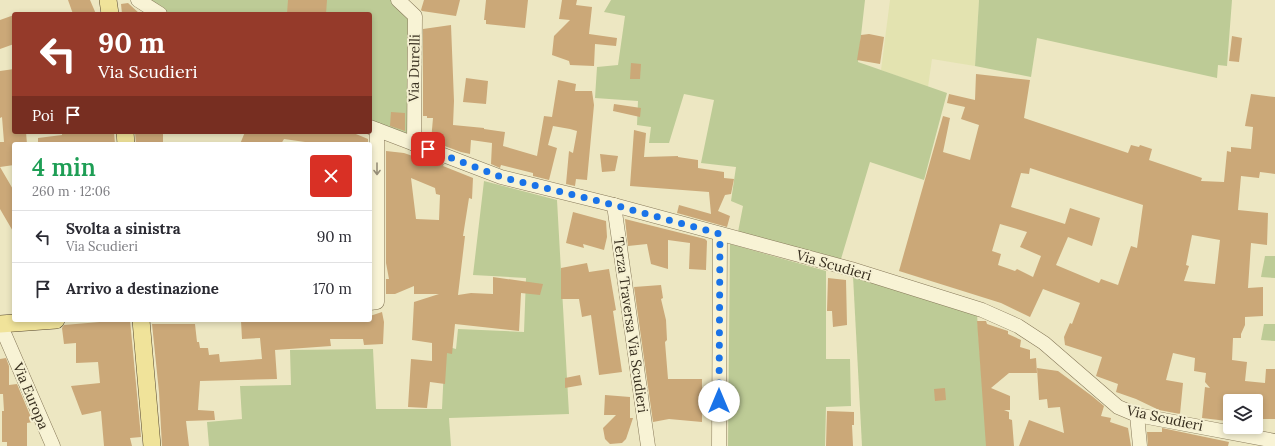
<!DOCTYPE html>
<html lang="it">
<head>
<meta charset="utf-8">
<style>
	:root { --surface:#fff; --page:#f2f2f3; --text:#2b2b33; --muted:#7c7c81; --line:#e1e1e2 }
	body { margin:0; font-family:Lora,serif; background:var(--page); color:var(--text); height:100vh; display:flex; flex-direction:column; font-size:15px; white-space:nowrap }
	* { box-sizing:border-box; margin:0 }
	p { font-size:13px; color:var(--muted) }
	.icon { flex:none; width:22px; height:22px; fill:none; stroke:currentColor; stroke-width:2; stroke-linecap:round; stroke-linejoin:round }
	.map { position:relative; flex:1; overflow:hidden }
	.side { position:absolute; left:12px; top:142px; width:360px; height:180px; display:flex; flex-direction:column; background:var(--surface); border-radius:4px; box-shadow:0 2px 6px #0003 }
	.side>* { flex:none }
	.guide { position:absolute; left:12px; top:12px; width:360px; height:122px; border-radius:4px; box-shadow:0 2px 6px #0003; background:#953a2a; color:#fff; overflow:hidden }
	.fabs { position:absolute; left:1223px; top:394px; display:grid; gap:8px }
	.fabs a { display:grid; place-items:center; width:40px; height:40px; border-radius:4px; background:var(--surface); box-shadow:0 2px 6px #0003; font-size:20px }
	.pin { position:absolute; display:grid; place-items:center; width:34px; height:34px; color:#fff; margin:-17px; border-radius:8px; box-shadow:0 2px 6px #0006 }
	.me { position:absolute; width:44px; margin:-22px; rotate:0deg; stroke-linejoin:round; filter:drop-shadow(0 0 3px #0008) }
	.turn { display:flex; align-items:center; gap:14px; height:84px; padding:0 20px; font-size:18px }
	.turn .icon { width:52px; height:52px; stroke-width:2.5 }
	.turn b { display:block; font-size:28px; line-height:34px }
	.then { display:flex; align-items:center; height:38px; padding:0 20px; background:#0003; gap:8px; font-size:15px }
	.round { display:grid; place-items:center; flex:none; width:42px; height:42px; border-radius:4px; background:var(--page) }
	.head { display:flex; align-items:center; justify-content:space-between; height:68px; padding:0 20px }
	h1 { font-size:24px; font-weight:600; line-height:30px; color:#1e9e55 }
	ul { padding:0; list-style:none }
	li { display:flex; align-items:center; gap:12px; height:52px; padding:0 20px; border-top:1px solid var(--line) }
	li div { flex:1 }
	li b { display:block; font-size:15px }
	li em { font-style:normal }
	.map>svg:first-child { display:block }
	.farmland { fill:#e3e3b0 }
	.green { fill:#bdcb96 }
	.building { fill:#cba878; fill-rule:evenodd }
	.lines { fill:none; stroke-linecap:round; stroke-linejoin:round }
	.minor-casing { stroke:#87795a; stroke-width:15 }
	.major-casing { stroke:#55462e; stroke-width:18 }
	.minor { stroke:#f8f3d5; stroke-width:14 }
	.major { stroke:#f0e39a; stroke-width:17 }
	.oneway { stroke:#98907a }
	.route { stroke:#1a73e8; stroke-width:7; stroke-dasharray:0 12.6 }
	.labels { text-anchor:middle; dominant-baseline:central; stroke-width:4; stroke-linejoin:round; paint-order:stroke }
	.street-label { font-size:14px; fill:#372e1e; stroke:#f5f0d2 }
</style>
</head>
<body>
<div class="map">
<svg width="1275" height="446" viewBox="0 0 1275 446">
	<rect width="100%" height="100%" fill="#ede7c2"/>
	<!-- farmland -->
	<path class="farmland" d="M890 0H979L975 66 932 59 928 87 881 70Z"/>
	<!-- green -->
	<g class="green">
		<path d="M147 0H392L411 18 409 137 370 122V14H170Z"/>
		<path d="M611 0H865L858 62 947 93 924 180 870 162 841 259 738 232 743 206 731 201 736 167 701 163 714 100 684 94 669 143H649L651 127 637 125 638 101 595 98 597 67 618 65 625 16 604 12Z"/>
		<path d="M979 0H1232L1227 66 1218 65 1217 78 1037 38 1031 77 975 66Z"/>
		<path d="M484 181 557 200 569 414 449 418 451 446H209L207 422 242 419 240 386 291 385 290 350 373 349 376 409H442L445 346 456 349 458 329 524 332 526 278 473 275Z"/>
		<path d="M730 244 826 271V359H850L851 406 826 407 825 446H728Z"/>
		<path d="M1265 256H1275V278L1261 277Z"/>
		<path d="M853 276 977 315 987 446H862Z"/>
		<path d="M1264 324H1275V341L1261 340Z"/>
	</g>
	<!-- building -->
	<g class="building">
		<path d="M68 0H90L96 14H73Z"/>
		<path d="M288 0H327L326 14H287Z"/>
		<path d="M424 0H460L456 16 422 11 421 10Z"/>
		<path d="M486 0H528L525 28 486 24V20H484Z"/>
		<path d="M562 0H577L576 5 592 7 589 34 617 38 616 46 595 44 594 66 570 65 569 61 552 55 554 36 570 20 559 19Z"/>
		<path d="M128 3 140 14H122L121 4Z"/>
		<path d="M14 15V44L0 49V20Z"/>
		<path d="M451 25 454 101 453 125 484 128V129L505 132 503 146 537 156 544 116 552 117 558 80 576 84 575 91H592L594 105 587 180 576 179 575 186 566 184 569 151 573 153 577 131 570 129 553 126 548 145 557 148 549 180 533 176V173L501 165 500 168 491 164 492 143 471 140 470 154 461 152 431 141 433 118H427V116H423V29Z"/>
		<path d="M869 34 884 37 880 64 857 60 861 35Z"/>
		<path d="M1232 36 1242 38 1239 62 1229 61Z"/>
		<path d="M631 63 641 64 640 79H630Z"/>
		<path d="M14 69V132H26L27 144H14V165L0 167 14 191V233L0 209V142H4L2 117 0 118V71Z"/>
		<path d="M976 74 1030 80 1024 118 1128 153 1131 145 1139 147 1140 145 1152 149 1149 160 1202 178 1201 181 1224 182 1227 151 1231 152V147L1251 149 1253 127 1245 126 1251 94 1275 97V174L1260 172 1259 178 1241 176 1238 210 1268 213 1267 245 1251 243 1248 288 1263 287V316L1245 317V325L1241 334V338H1233L1232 360 1247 362 1245 381 1265 383 1266 369H1275V419H1263V415H1256V401H1230V412H1228L1227 421 1202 418 1205 387 1210 388 1205 382 1206 373 1194 371 1195 358 1173 353 1166 380 1183 383 1180 414 1159 410 1136 399 1116 392 1118 384 1096 376 1102 357 1065 345 1064 337 1070 323 1072 324 1080 303 1043 289 1030 317 1001 303 899 271 943 116 950 118 943 152 970 160 979 125 961 119 965 107 947 103 949 94 975 100ZM1030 168 1143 205 1137 248 1131 246 1118 285 1101 279 1099 283 1056 265 1068 237 1092 246 1100 218 1070 208 1065 224 1011 207 1021 173 1029 174ZM1000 224 1027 232 1020 247 1041 256 1033 277 1017 269 1015 271 998 265 1001 254 992 251ZM1192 235 1220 240 1215 284 1184 281 1189 266 1186 265Z"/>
		<path d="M466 78 488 81 486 104 463 102Z"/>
		<path d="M614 104 641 108 640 117 613 111Z"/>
		<path d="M391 112 405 113V131L390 126Z"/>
		<path d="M634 130 646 133 644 157 678 156V157L698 160V168L724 172V178L734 179 731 194 725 195 718 211 730 216 727 227 677 213 679 205 711 214 709 192 630 186Z"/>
		<path d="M62 132H114L115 144H92V143L38 144V138L62 135Z"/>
		<path d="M135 132H163V144H136Z"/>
		<path d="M245 132H351L368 139V144H305V142L284 139 281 144H240Z"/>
		<path d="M386 151 404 153 430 162V159L444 164 443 166 473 178 472 199 469 198 463 236H465L458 295 471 293 493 294V277L543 284 540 295 521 293 519 331 455 324 452 354 447 353 445 384 430 382 427 408 408 407 411 359 432 361V343L412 340 414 302 439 294H414V286L395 294H386V279H389L386 263ZM411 178 435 188 436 194 440 195 439 220 416 219Z"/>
		<path d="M600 154 618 156 615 171 602 172Z"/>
		<path d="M573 212 606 221 607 237 604 250 583 244 584 248 566 243Z"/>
		<path d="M625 219 705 239 707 241 706 270 689 269 690 243 668 240V269L651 264 647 244 628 246Z"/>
		<path d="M587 263 589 272 609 269 616 310 613 311 622 372 599 375 591 315 582 317 579 299H561V268Z"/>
		<path d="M828 278 846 280 847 325 833 327 832 311H827Z"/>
		<path d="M661 285 663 298 661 299 666 320 667 340 665 342 668 379H702V422L669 419 653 422 634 287Z"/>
		<path d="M382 312 384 322 383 344 364 345 363 339H330L331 346 275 350 277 379 200 381 198 410 214 411 215 420 186 421 189 446H162L159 392 152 324H195L197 342H199L200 348H208L209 355 219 354 220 362 262 359 260 338 242 339 241 321 370 320V316Z"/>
		<path d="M123 320H130L141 437 130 438 132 446H104L101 411 82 415 71 386 100 383 98 362 76 363V343L64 344 62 328 64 325Z"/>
		<path d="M977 321H986L987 324 1008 331V334L1021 340 1020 347 1030 350V359L1036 358 1037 373H1009L991 388 1010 396V410H1004L1009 412V419L1012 420 1014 446H986Z"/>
		<path d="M6 358 9 366V385L17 384 33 422 27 423V446H7V442H2V411H4L3 394H0V359Z"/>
		<path d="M1037 368 1058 371 1092 396 1104 406 1101 416 1111 418 1110 422 1128 428 1131 446H1019L1029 420 1064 433 1060 407 1048 408 1047 399 1039 400Z"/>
		<path d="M580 375 582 385 565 388V378Z"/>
		<path d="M945 388 946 400 935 401 934 389Z"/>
		<path d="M605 395 630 397V418H633L626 439 622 443 610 444 605 439 603 428 616 415H604Z"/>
		<path d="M827 411 854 412V425H852L853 446H826Z"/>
		<path d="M1162 428 1229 442 1228 446H1148L1147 432H1162Z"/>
	</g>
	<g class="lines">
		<!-- minor casing -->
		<g class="minor-casing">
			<g id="minor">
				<path d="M138 0 160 14"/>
				<path d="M398 0 415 16 414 144"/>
				<path d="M370 127 501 177 614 205 851 269 982 310 1018 326 1044 343 1118 407 1137 415 1275 441"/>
				<path d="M614 205 648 446"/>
				<path d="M370 303 377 302V130"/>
				<path d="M0 324 53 446"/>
				<path d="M1137 415 1140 446"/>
				<path d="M719 446 720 234"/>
			</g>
		</g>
		<!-- major casing -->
		<g class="major-casing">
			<g id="major">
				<path d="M108 0 110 14"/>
				<path d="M125 132 126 144"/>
				<path d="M141 320 152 446"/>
				<path d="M0 324 56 320"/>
			</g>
		</g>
		<!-- minor -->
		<use href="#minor" class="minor"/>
		<!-- major -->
		<use href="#major" class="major"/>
	</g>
	<!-- one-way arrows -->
	<defs><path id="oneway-shaft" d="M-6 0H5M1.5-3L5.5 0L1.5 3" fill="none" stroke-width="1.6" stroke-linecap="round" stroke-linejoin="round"/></defs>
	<use class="oneway" href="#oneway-shaft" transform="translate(377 169) rotate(90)"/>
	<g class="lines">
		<!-- route -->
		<path class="route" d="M428 149 501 177 614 205 720 234 719 401"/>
	</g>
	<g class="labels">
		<!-- street labels -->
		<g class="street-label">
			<text transform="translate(414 68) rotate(-89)">Via Durelli</text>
			<text transform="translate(834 265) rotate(16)">Via Scudieri</text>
			<text transform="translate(631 325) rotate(82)">Terza Traversa Via Scudieri</text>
			<text transform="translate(31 396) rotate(67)">Via Europa</text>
			<text transform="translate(1165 418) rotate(12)">Via Scudieri</text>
		</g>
	</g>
</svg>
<div class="fabs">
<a><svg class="icon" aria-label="layers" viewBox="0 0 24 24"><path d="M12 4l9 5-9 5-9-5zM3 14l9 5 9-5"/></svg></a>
</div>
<div class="pin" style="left:428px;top:149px;background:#d93025"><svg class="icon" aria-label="arrive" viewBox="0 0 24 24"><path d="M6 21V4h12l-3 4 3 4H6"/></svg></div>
<svg class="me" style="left:719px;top:401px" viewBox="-20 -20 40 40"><circle r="19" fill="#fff"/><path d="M0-13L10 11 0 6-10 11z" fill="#1a73e8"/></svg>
<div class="guide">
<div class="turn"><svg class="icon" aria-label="left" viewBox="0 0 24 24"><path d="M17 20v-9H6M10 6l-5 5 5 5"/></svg><div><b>90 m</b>Via Scudieri</div></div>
<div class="then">Poi<svg class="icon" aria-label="arrive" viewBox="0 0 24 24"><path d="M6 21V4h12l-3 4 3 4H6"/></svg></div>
</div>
<section class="side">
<div class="head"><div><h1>4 min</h1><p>260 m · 12:06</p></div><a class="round" style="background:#d93025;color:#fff"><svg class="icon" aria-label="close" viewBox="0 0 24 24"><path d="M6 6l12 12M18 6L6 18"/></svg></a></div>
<ul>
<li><svg class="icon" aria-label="left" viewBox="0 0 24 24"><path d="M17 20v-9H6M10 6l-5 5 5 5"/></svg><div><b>Svolta a sinistra</b><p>Via Scudieri</p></div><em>90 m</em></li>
<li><svg class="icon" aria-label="arrive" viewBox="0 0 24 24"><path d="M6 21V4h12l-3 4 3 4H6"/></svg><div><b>Arrivo a destinazione</b></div><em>170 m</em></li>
</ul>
</section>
</div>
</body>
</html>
